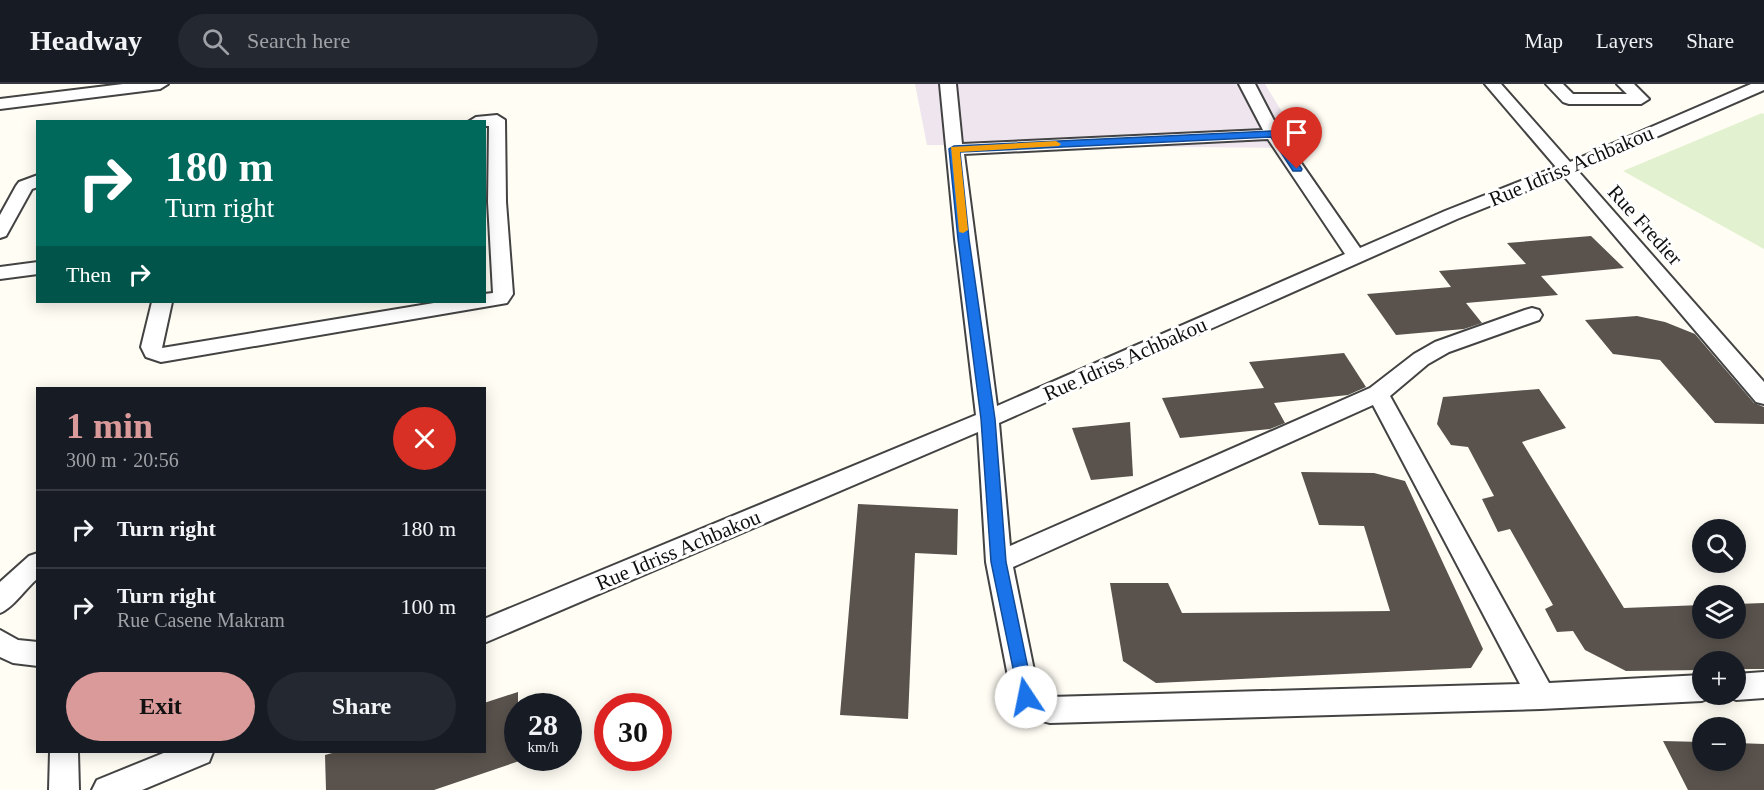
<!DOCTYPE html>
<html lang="en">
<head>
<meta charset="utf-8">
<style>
	:root { --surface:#171b24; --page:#242831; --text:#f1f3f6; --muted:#9ea1a6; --line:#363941; --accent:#da9a9a }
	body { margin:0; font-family:"Times New Roman",serif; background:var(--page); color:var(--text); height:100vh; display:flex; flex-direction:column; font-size:22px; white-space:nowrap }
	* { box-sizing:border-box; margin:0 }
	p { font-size:20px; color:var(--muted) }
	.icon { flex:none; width:33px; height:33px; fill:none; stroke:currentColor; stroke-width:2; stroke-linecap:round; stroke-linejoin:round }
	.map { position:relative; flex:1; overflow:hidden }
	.side { position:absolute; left:36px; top:303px; width:450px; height:366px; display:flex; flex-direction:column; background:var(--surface); border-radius:0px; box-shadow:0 3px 15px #0003 }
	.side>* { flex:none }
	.hud { position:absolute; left:36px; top:36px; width:450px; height:183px; border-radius:0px; box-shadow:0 3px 15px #0003; background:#00695c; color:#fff; overflow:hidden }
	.fabs { position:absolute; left:1692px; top:435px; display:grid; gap:12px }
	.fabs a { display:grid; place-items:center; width:54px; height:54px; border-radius:50%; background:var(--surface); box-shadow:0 3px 15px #0003; font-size:30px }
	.speed { position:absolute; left:504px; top:609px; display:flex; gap:12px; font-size:30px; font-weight:700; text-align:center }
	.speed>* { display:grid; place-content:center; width:78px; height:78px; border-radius:50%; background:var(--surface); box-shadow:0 3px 15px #0003; line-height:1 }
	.speed small { font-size:15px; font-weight:400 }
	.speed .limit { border:9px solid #d22; background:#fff; color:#111 }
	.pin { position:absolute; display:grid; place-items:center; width:51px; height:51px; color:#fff; margin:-62px -26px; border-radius:50% 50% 50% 0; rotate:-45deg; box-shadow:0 0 6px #0007 }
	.pin .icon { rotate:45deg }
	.me { position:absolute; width:66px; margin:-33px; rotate:349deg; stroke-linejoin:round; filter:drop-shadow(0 0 4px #0008) }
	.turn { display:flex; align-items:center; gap:21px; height:126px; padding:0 30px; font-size:27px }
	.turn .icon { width:78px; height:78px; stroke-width:2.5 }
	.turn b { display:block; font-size:42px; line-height:51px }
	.then { display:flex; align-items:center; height:57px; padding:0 30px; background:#0003; gap:12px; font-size:22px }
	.round { display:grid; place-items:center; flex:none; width:63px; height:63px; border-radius:32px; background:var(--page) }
	.summary { display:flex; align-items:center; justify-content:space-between; height:102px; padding:0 30px }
	h1 { font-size:36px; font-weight:700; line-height:45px; color:var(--accent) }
	.primary-button { display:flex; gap:12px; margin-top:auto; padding:12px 30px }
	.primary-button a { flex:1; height:69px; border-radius:36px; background:var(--accent); color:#111; font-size:24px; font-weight:700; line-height:69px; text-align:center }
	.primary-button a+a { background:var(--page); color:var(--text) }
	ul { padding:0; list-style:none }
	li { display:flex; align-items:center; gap:18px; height:78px; padding:0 30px; border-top:2px solid var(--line) }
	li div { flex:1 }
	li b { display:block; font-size:22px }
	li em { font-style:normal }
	header { display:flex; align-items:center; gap:36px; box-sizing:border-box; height:84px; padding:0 30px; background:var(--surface); border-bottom:2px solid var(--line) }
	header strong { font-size:28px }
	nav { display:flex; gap:33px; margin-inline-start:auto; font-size:21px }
	.search { width:420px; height:54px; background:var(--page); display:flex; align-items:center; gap:15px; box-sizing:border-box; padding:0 21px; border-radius:33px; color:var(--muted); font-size:22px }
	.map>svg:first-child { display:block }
	.industrial { fill:#eee5ee }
	.pitch { fill:#e2f1cf }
	.building { fill:#59524d }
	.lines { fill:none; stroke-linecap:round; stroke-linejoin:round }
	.street-casing { stroke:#434343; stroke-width:4 }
	.street { fill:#fff; fill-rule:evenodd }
	.route { fill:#1a73e8; stroke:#114b97; stroke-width:1.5 }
	.slow { fill:#f59e0b }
	.labels { text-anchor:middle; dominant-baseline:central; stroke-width:6; stroke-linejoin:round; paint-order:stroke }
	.street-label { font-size:21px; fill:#101010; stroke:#fff }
</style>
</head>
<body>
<header>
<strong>Headway</strong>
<div class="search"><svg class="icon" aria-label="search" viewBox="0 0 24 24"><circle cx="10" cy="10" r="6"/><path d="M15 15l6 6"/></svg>Search here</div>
<nav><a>Map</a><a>Layers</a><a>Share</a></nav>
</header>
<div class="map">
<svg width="1764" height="706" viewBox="0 0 1764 706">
	<rect width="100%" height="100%" fill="#fffdf4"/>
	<!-- industrial -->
	<path class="industrial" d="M915 0H1265L1304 64 927 61Z"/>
	<!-- pitch -->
	<path class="pitch" d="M1762 29 1764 30V165L1623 87Z"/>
	<!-- building -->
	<g class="building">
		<path d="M1591 152 1624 184 1541 192 1558 211 1466 219 1482 239 1464 245 1396 251 1367 210 1451 203 1439 187 1526 180 1507 159Z"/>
		<path d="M1637 232 1665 238 1695 250 1754 319 1764 323V340L1715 339 1660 276 1613 270 1585 236Z"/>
		<path d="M1344 269 1366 303 1348 311 1274 319 1285 339 1270 345 1180 354 1162 314 1264 304 1249 278Z"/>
		<path d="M1539 305 1566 344 1522 358 1624 524 1702 521V544H1736V520L1764 519V585H1736V578H1702V586L1626 587 1585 566 1573 547 1557 548 1545 525 1553 521 1510 445 1498 448 1482 415 1494 412 1468 363 1451 361 1437 340 1443 313Z"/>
		<path d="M1130 338 1133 392 1091 396 1072 344Z"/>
		<path d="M1301 388 1374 389 1405 397 1483 565 1471 584 1156 599 1123 577 1110 499H1168L1182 529 1390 527 1364 442 1319 441Z"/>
		<path d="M858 420 958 425 957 471 915 469 908 635 840 631Z"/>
		<path d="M518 608V674H528L434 706H326L325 671 336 668H484V619Z"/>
		<path d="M1663 657 1702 658V676H1736V659L1764 660V706H1688Z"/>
	</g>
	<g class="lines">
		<!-- street casing -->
		<g class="street-casing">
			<g id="street">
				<path d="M123 0H168L160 5 0 25V15Z"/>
				<path d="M940 0H956L962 60 1263 46 1239 0H1255L1281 50 1360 164 1445 127 1556 83 1485 0H1501L1570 78 1751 0H1764V6L1578 87 1764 298V320L1756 318 1564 92 1457 135 999 339 1010 462 1370 304 1414 270 1435 258 1525 226 1532 224 1539 226 1542 231 1539 236 1449 268 1428 280 1390 312 1549 599 1702 591V610H1713L1712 613 1702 617 1541 625 1050 639C1032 635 1020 630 1012 613L986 478 978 348 484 559V535L976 331 955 155ZM1268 55 1345 170 997 322 964 70ZM1373 321 1520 600 1050 613 1038 606 1013 483Z"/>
				<path d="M1546 0H1563L1573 10H1627L1617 0H1634L1649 15 1641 20H1569L1563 18Z"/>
				<path d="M497 31 505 36 506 118 513 210 507 219 161 278 146 273 141 263 152 218H172L162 264 440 218H484V210L493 209 488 118 489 42H484V38H468L476 33Z"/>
				<path d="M38 91V103L32 105 6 152 0 154V131L16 102 19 98Z"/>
				<path d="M38 178V190L0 195V183Z"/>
				<path d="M38 469V494C25 505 13 524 0 529V498L29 472Z"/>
				<path d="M0 546 18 556 38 558V582L13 579 0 573Z"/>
				<path d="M1764 588V614L1736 616 1726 612 1736 610V590Z"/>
				<path d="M50 668H78L79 706H49Z"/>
				<path d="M166 668H213L209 678 142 706H92L97 696Z"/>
			</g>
		</g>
		<!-- street -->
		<use href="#street" class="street"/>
	</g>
	<!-- route -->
	<path class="route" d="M1274 47 1277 48 1302 85 1301 87H1293L1271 53 960 68 969 155 995 335 1006 478 1034 613 1032 618 1026 620 1020 618 991 478 981 335 958 155 949 65 954 62Z"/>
	<!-- slow -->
	<path class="slow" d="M1056 57 1061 60 1059 62 960 68 968 146 963 149 959 148 951 63Z"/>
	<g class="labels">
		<!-- street labels -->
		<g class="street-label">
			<text transform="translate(1571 82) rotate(-23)">Rue Idriss Achbakou</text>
			<text transform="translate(1645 141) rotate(48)">Rue Fredier</text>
			<text transform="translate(1125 275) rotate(-24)">Rue Idriss Achbakou</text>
			<text transform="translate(678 466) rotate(-23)">Rue Idriss Achbakou</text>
		</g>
	</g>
</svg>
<div class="fabs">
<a><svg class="icon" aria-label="search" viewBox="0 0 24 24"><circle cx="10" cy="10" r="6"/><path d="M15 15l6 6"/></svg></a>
<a><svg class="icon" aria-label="layers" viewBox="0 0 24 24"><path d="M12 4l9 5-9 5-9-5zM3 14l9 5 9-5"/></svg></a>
<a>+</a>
<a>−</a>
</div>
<div class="speed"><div>28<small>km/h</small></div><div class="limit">30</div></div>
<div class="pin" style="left:1297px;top:85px;background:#d93025"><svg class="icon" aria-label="arrive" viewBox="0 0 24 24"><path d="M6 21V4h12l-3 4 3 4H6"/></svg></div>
<svg class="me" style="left:1026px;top:613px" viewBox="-20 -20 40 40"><circle r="19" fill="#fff"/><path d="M0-13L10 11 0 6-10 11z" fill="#1a73e8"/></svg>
<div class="hud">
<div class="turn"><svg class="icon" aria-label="right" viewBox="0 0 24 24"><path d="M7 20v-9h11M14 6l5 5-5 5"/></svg><div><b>180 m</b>Turn right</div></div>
<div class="then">Then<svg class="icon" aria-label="right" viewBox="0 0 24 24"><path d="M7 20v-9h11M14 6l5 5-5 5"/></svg></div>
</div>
<section class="side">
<div class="summary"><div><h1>1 min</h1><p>300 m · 20:56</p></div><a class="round" style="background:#d93025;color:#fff"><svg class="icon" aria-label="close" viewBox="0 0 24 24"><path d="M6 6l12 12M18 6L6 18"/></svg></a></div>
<ul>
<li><svg class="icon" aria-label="right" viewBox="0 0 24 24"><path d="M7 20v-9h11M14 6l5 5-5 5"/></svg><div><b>Turn right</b></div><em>180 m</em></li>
<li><svg class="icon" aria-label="right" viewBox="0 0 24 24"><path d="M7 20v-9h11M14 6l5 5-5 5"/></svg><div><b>Turn right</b><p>Rue Casene Makram</p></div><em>100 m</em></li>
</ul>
<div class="primary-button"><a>Exit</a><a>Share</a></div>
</section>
</div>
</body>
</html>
